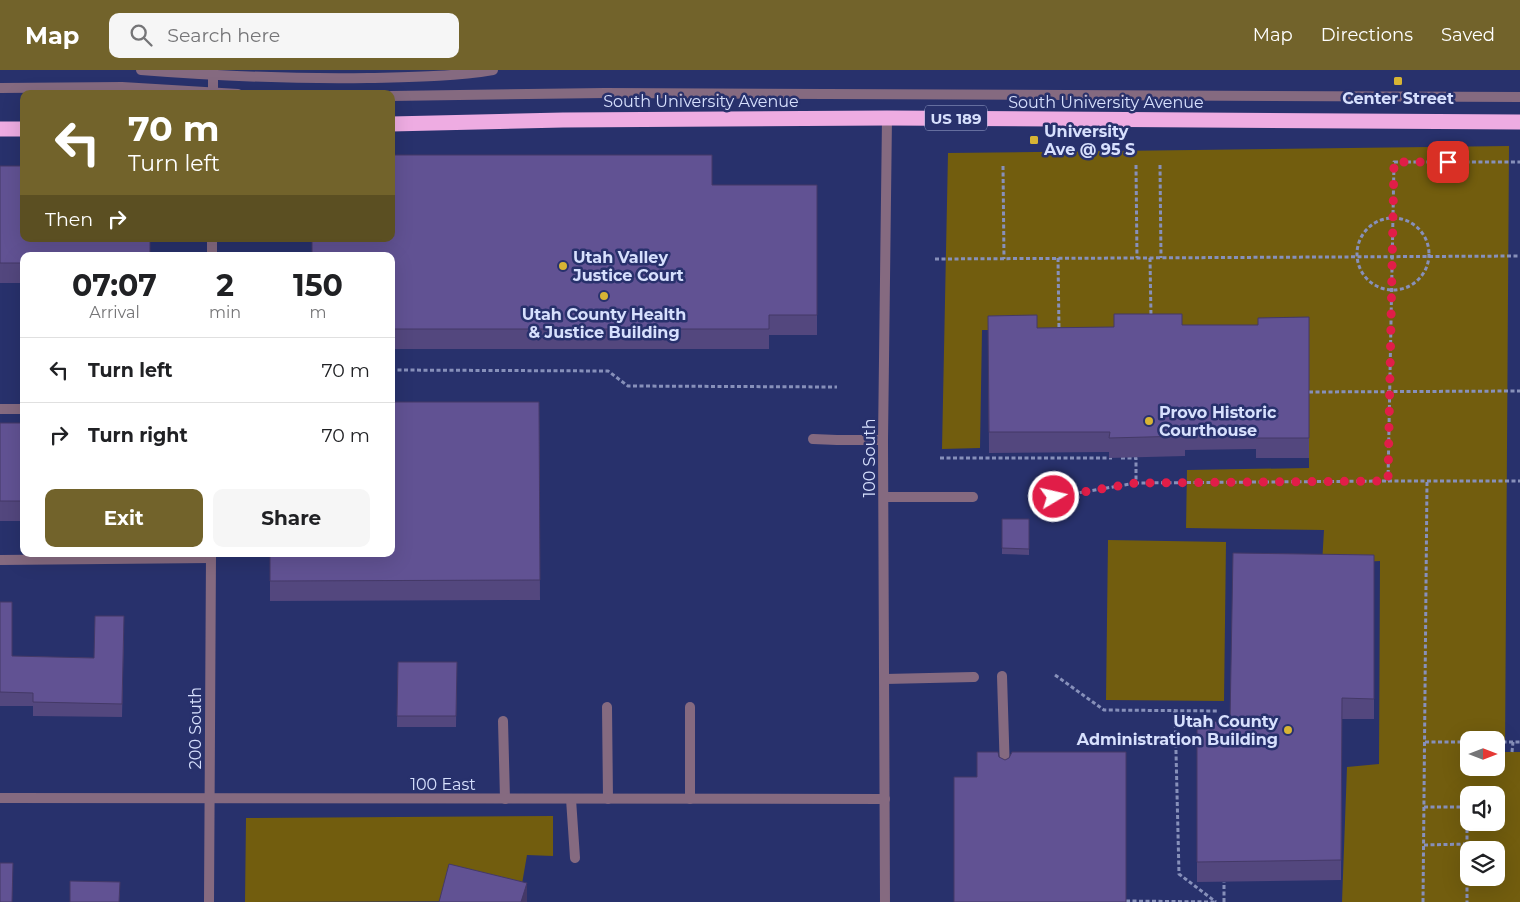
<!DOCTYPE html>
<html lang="en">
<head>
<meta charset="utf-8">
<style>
	:root { --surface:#fff; --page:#f6f6f6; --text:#202124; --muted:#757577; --line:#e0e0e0; --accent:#72632b }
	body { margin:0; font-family:Montserrat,sans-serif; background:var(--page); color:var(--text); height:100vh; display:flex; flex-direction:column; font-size:19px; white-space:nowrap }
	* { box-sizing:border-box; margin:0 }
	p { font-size:16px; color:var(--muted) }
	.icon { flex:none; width:28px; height:28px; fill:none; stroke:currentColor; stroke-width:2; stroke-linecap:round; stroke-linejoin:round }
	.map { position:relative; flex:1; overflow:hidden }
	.side { position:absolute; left:20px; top:182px; width:375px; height:305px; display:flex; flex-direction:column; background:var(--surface); border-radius:10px; box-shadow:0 5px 20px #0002 }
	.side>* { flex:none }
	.hud { position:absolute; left:20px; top:20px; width:375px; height:152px; border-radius:10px; box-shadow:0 5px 20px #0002; background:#72632b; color:#fff; overflow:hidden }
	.needle { width:32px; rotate:90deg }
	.fabs { position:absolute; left:1460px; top:661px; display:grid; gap:10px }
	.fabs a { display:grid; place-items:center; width:45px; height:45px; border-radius:10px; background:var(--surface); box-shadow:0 5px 20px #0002; font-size:25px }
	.pin { position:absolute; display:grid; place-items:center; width:42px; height:42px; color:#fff; margin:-21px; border-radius:10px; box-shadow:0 2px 8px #0006 }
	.me { position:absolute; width:55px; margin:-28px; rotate:81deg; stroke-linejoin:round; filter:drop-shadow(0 0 4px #0008) }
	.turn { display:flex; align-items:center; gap:18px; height:105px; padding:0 25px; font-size:22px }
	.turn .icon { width:65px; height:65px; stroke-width:2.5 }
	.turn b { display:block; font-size:35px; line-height:42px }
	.then { display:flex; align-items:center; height:48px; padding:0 25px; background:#0003; gap:10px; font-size:19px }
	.eta { display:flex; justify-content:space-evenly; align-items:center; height:85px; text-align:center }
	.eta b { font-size:30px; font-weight:700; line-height:35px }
	.action { display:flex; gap:10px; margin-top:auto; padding:10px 25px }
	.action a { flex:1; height:58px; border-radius:10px; background:var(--accent); color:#fff; font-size:20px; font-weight:700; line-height:58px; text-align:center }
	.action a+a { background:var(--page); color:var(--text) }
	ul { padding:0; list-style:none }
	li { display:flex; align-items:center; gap:15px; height:65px; padding:0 25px; border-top:1px solid var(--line) }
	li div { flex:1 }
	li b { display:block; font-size:19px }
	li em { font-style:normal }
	header { display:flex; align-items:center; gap:30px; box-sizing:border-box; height:70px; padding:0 25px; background:var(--accent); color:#fff }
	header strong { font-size:24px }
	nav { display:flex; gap:28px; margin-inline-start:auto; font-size:18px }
	.search { width:350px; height:45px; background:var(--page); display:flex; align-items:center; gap:12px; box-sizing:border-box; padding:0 18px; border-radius:10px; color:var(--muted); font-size:19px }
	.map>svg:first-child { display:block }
	.green { fill:#725d0e; fill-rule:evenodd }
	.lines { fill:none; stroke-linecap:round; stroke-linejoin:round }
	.path { stroke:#8790ba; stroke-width:3; stroke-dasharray:4 2.5; stroke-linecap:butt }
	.lane { stroke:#856a80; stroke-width:10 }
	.street { stroke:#856a80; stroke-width:10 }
	.highway { stroke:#eeace2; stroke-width:15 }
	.wall { fill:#53477e }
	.shaded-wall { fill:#443967 }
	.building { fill:#615293; stroke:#443967 }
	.route { stroke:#e11d48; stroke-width:9; stroke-dasharray:0 16.2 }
	.poi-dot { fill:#d7b434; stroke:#28316c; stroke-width:2 }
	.labels { text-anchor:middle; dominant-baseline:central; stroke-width:5; stroke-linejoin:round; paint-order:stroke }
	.shield { fill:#28316c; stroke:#a2acd2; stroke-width:1 }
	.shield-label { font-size:15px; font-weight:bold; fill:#d7e0fd }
	.poi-label { font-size:16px; font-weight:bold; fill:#d7e0fd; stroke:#28316c; text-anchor:start }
	.street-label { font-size:16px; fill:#d7e0fd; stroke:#28316c }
</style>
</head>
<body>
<header>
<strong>Map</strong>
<div class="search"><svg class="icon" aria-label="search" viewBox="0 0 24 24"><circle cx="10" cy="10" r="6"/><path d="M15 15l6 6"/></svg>Search here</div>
<nav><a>Map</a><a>Directions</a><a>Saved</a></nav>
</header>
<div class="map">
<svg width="1520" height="832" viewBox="0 0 1520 832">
	<rect width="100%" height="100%" fill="#28316c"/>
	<!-- green -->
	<g class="green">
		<path d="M1509 76 1505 682H1520V832H1342L1347 697 1379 694 1380 491 1322 494 1324 460 1186 458 1187 400 1309 398V263L982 260 980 378 942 379 948 83ZM1469 670H1496V698H1469ZM1469 725H1496V752H1469ZM1469 780H1496V808H1469Z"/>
		<path d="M1108 470 1226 472 1224 631 1106 630Z"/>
		<path d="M553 746V786L527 785 519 831 245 832 246 748Z"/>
	</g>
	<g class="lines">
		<!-- path -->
		<g class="path">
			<path d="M1136 95 1137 188"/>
			<path d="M1160 95 1161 188"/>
			<path d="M1003 96 1004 189"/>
			<circle cx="1393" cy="184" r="36"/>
			<path d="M1058 188 1059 260"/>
			<path d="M1150 188 1151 247"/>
			<path d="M935 189 1520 186"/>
			<path d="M391 300 608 301 628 316 837 317"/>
			<path d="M1309 322 1520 321"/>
			<path d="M940 388H1112"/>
			<path d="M1121 388H1136V413L1388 411 1394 92H1520"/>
			<path d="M1388 411H1520"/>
			<path d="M1054 427 1136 413"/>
			<path d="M1055 605 1104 640 1219 641"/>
			<path d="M1175 641 1179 804 1216 832"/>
			<path d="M1425 672H1469"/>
			<path d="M1496 672H1520"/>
			<path d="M1512 682 1513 672"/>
			<path d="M1424 737H1467V832"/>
			<path d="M1424 775 1467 774"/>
			<path d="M1126 831 1215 832"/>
			<path d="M1224 832V812"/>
			<path d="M1423 832 1427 411"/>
		</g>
		<!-- lane -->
		<g class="lane">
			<path d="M141 0C216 6 292 9 368 8 410 7 452 7 493 0"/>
			<path d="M0 18 122 17 238 24"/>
			<path d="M391 26 605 23 1520 27"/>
			<path d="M0 339H24"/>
			<path d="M813 369 837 370H883"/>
			<path d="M884 427H973"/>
			<path d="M0 490 211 488"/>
			<path d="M1002 606 1005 703"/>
			<path d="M885 609 974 607"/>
			<path d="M607 637 608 729"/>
			<path d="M690 637V729"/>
			<path d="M503 651 505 729"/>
			<path d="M571 729 575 788"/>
		</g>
		<!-- street -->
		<g class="street">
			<path d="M213 24V0"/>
			<path d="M212 186V169"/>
			<path d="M0 728 885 729"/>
			<path d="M209 832 211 484"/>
			<path d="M885 832 883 370 887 48"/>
		</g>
		<!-- highway -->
		<g class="highway">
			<path d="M391 54 563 50 887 48 1520 52"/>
			<path d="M0 59H24"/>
		</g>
	</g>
	<!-- wall -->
	<g class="wall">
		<path d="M0 96 24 186V213H0Z"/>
		<path d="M712 115H817V265H769V279H391V186Z"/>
		<path d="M988 246 1037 258 1114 257 1182 255H1258V248L1309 247V388H1256V379L1185 380V386L1109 388V382L989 383Z"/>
		<path d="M539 332 540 530 270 531V484Z"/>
		<rect x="0" y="353" width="24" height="98"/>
		<path d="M1002 449H1029V485L1002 484Z"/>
		<path d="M1374 485V649H1342L1341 810 1197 812V652L1230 651Z"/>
		<path d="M0 532 12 586 94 588 124 560 122 647 33 646V636H0Z"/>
		<path d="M398 592H457L456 657H397Z"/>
	</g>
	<!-- shaded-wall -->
	<path class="shaded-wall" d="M527 813V832H521Z"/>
	<!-- building -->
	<g class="building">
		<path d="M391 85H712V115H817V245H769V259H391V186H312V169H391Z"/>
		<path d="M0 96H24V169H150V186H24V193H0Z"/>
		<path d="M1114 244H1182V255H1258V248L1309 247V368H1256V359L1185 360V366L1109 368 1110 362H989L988 246 1037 245V258L1114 257Z"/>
		<path d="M391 332H539L540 510 270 511V484H391Z"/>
		<rect x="0" y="353" width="24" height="78"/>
		<path d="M1002 449H1029V479L1002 478Z"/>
		<path d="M1233 483 1374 485V629L1342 628 1341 790 1197 792V652L1230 651Z"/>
		<path d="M0 532H12V586L94 588 95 546H124L122 634 33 632V623L0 622Z"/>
		<path d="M398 592H457L456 646H397Z"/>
		<path d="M977 682H998L999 687 1005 690 1009 688 1012 682H1126V832H954V707H977Z"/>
		<path d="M0 793H13L12 832H0Z"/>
		<path d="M449 794 527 813 521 832H439Z"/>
		<path d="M70 811 120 812 119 832H70Z"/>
	</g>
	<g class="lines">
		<!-- route -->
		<path class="route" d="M1054 427 1136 413 1388 411 1394 92H1448"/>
	</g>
	<!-- markers -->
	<g class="poi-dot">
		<rect x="1393" y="6" width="10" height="10" rx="2.5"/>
		<rect x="1029" y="65" width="10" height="10" rx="2.5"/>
		<circle cx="563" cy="196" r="5"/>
		<circle cx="604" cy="226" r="5"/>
		<circle cx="1149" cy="351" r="5"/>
		<circle cx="1288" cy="660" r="5"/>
	</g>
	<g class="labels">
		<!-- shield labels -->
		<rect class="shield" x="925" y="35.5" width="62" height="25" rx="4"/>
		<g class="shield-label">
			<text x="956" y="48">US 189</text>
		</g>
		<!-- poi labels -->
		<g class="poi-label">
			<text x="1398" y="28" text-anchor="middle">Center Street</text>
			<text x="1044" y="61">University<tspan x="1044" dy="18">Ave @ 95 S</tspan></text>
			<text x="573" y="187">Utah Valley<tspan x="573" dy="18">Justice Court</tspan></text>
			<text x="604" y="244" text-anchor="middle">Utah County Health<tspan x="604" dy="18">&amp; Justice Building</tspan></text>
			<text x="1159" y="342">Provo Historic<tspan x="1159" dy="18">Courthouse</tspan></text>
			<text x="1278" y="651" text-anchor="end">Utah County<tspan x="1278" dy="18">Administration Building</tspan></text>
		</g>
		<!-- street labels -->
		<g class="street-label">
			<text x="701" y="31">South University Avenue</text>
			<text x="1106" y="32">South University Avenue</text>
			<text transform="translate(869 388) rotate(-90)">100 South</text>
			<text transform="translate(195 658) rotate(-90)">200 South</text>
			<text x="443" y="714">100 East</text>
		</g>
	</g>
</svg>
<div class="fabs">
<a><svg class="needle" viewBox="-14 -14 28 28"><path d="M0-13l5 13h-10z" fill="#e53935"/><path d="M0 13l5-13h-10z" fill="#757577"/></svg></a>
<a><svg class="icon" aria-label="sound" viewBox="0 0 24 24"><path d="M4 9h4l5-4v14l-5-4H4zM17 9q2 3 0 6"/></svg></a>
<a><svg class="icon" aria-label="layers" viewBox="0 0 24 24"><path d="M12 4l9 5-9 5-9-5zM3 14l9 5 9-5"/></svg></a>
</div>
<div class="pin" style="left:1448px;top:92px;background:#d93025"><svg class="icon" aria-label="arrive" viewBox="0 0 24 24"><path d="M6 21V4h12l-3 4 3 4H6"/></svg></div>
<svg class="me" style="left:1054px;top:427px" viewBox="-20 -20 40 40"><circle r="17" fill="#e11d48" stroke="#fff" stroke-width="3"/><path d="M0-11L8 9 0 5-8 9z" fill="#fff"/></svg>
<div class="hud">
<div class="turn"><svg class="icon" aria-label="left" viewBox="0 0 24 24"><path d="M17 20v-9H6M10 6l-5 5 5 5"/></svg><div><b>70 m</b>Turn left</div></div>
<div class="then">Then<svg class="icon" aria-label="right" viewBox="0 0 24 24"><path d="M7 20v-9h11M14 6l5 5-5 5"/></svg></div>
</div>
<section class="side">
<div class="eta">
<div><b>07:07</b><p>Arrival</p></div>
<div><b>2</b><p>min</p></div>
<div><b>150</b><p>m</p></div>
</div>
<ul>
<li><svg class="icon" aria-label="left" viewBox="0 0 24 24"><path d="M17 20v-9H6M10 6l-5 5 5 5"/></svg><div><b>Turn left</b></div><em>70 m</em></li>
<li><svg class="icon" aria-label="right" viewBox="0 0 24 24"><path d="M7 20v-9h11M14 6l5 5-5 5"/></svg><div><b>Turn right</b></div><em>70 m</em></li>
</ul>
<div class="action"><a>Exit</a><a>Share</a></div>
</section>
</div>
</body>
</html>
